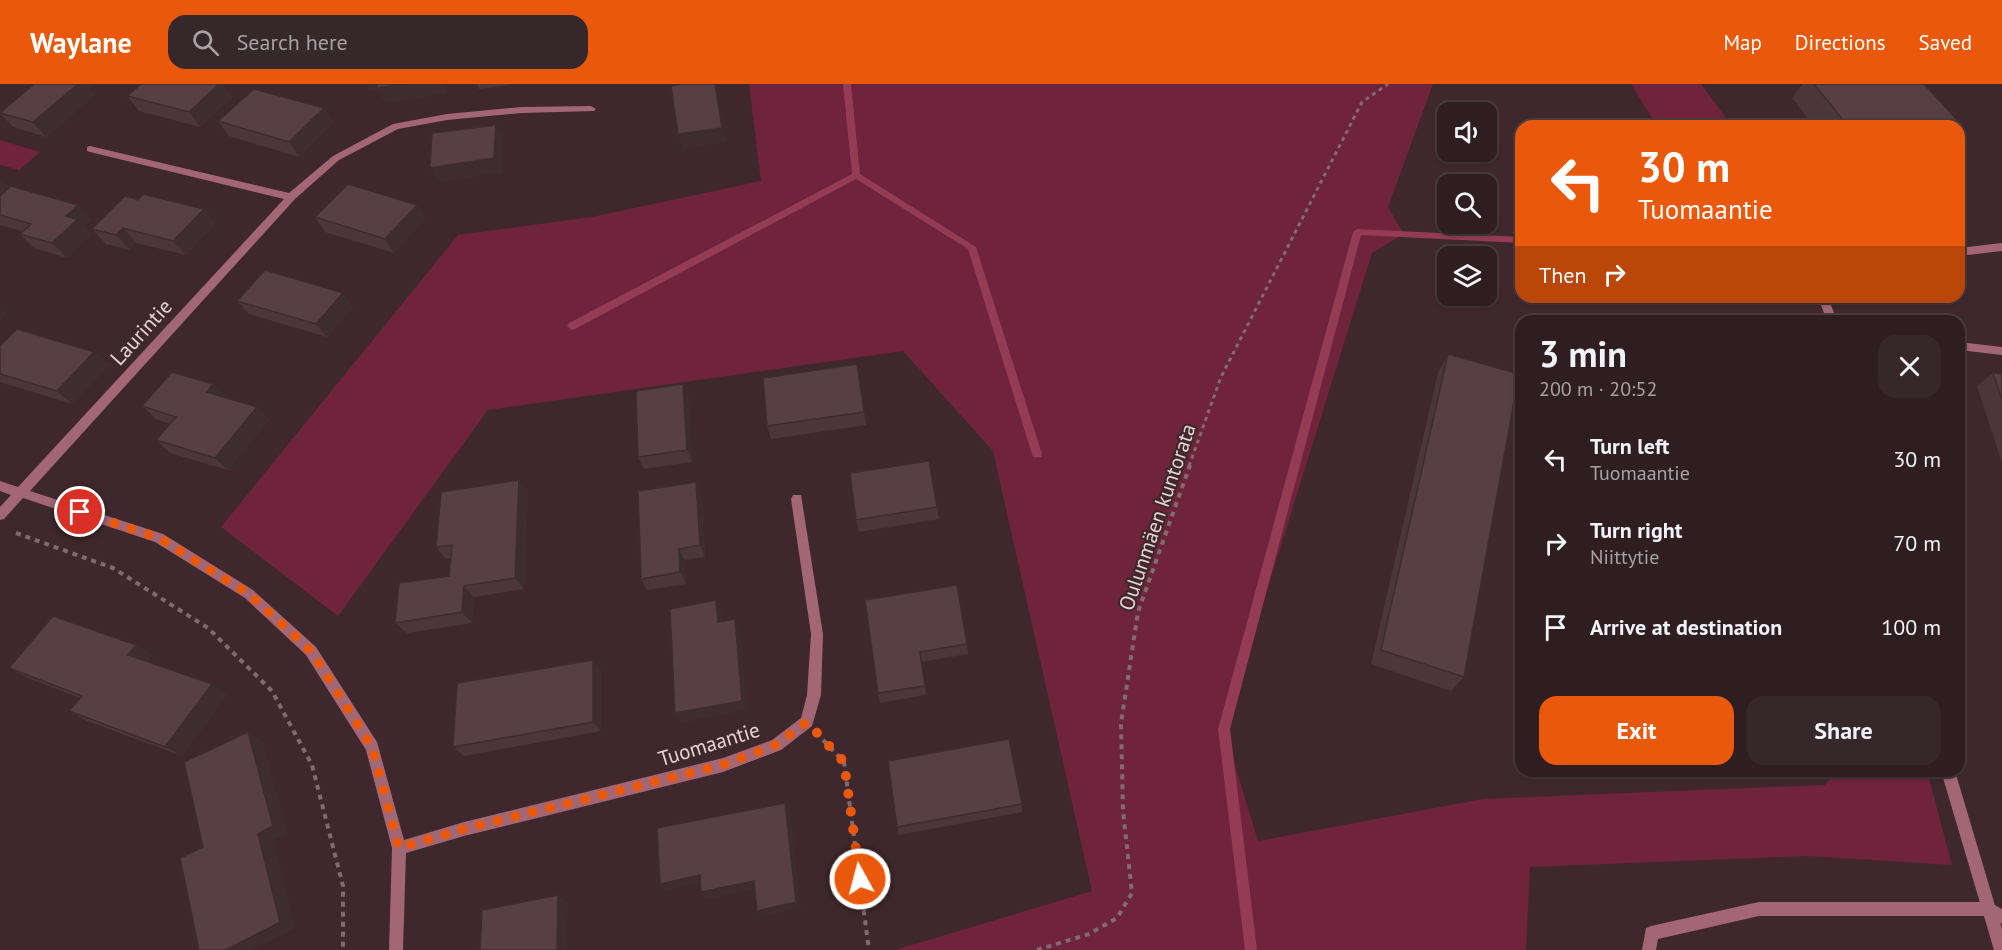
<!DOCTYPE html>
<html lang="en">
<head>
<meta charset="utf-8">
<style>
	:root { --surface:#2e1e22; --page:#36272a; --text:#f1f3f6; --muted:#a7a2a5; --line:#493c40; --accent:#ea580c }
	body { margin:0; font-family:"PT Sans",sans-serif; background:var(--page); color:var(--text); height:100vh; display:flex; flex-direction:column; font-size:22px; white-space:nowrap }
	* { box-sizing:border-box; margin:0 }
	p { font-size:20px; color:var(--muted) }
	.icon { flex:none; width:33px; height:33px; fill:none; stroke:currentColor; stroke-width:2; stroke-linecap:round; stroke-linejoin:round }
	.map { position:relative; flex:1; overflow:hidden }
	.sheet { position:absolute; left:1515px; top:231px; width:450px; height:462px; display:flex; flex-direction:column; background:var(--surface); border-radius:18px; box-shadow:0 2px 4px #0004,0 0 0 2px var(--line) }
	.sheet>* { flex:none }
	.top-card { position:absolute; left:1515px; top:36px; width:450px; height:183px; border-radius:18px; box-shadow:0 2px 4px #0004,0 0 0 2px var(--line); background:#ea580c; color:#fff; overflow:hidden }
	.controls { position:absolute; left:1437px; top:18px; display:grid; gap:12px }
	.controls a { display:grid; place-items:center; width:60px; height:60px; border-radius:12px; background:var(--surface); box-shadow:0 2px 4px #0004,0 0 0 2px var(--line); font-size:30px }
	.pin { position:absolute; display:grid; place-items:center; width:51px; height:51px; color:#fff; margin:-26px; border:3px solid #fff; border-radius:50%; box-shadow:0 2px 6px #0007 }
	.me { position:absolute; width:66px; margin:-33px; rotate:353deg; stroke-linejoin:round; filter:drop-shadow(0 0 4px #0008) }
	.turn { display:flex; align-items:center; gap:21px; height:126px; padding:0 24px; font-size:27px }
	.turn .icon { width:78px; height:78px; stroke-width:2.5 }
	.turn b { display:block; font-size:42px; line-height:51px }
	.then { display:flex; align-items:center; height:57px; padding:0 24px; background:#0003; gap:12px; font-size:22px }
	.round { display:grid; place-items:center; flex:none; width:63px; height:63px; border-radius:18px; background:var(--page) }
	.overview { display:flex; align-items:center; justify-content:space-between; height:102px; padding:0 24px }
	h1 { font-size:36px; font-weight:700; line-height:45px }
	.action { display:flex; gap:12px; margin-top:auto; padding:12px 24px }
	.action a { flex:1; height:69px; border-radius:18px; background:var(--accent); color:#fff; font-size:24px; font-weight:700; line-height:69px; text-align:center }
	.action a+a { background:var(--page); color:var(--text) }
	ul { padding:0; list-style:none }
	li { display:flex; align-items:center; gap:18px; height:84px; padding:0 24px }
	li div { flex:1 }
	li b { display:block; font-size:22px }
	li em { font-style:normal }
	header { display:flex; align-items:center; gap:36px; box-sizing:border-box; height:84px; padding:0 30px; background:var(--accent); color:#fff }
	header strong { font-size:28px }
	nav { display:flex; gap:33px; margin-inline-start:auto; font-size:21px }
	.search { width:420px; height:54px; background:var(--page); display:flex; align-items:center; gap:15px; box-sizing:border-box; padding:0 21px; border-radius:18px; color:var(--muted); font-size:22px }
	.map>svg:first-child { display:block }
	.green { fill:#70233c }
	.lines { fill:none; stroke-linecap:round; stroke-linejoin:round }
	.stream { fill:#943c56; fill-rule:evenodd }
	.path-far1 { stroke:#7f6c70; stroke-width:3; stroke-dasharray:4 4; stroke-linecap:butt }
	.path { stroke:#7f6c70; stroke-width:4; stroke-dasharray:5 5; stroke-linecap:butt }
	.service { fill:#a36675; fill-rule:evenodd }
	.minor { fill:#a36675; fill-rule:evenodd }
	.wall { fill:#4b363b }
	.shaded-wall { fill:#3d2c30 }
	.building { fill:#573f45; stroke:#3d2c30; stroke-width:1.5 }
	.route { stroke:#ea580c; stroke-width:10; stroke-dasharray:0 18 }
	.labels { text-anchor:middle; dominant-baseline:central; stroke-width:4.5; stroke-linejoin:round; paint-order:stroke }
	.street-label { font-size:21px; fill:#e3d4d7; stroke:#3e282d }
</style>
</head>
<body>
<header>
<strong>Waylane</strong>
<div class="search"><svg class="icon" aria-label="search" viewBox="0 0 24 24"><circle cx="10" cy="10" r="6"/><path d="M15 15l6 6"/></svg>Search here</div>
<nav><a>Map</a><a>Directions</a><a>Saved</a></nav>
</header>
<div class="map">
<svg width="2002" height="866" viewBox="0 0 2002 866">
	<rect width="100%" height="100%" fill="#3e282d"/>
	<!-- green -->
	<g class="green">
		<path d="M749 0H1433L1388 123 1404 150 1372 169 1224 645 1258 757 1483 715 1825 701 1837 687H1927L1952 781 1807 772 1530 783 1526 866H895L1092 807 993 367 903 267 488 326 338 532 221 443 458 151 592 133 761 97Z"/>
		<path d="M1631 0H1701L1732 42H1657Z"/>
		<path d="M0 56 40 68 19 86 0 81Z"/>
	</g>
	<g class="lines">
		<!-- stream -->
		<g class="stream">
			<path d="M843 0H851L860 90 976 163 1042 370 1041 373H1033L1032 370 968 165 856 95 575 245 572 246 567 242 569 239 852 90Z"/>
			<path d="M1357 145 1521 153V159L1361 151 1230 645 1257 866H1245L1218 645 1353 148Z"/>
		</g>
		<!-- path-far1 -->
		<path class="path-far1" d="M1189 382 1221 293 1362 18 1388 0"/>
		<!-- path -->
		<g class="path">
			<path d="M16 449 113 484 208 544 272 607 312 681 343 802V866"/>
			<path d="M823 656 844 678 869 866"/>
			<path d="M1037 866 1089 850 1117 834 1132 809 1123 727 1121 639 1138 528 1190 381"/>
		</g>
		<!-- service -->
		<g class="service">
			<path d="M1959 258 2002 263V271L1959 266Z"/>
			<path d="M1759 818H1989L2002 825V840L1987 832H1759L1658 855 1656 866H1642L1646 844 1651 842Z"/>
		</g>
		<!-- minor -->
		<g class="minor">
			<path d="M591 22 596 25 594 27 522 29 447 36 398 45 339 76 295 115 30 407 163 450 253 506 316 563 377 658 404 756 464 738 723 674 772 656 801 634 807 611 811 550 791 415 793 411H801L823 550 821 611 812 642 781 666 723 688 464 752 406 769 403 866H389L392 764 366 666 306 571 245 514 155 458 23 414 4 435 0 436V423L11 411 0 407V397L18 403 284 115 90 68 87 67V63L90 62 289 109 333 72 393 40 447 30 522 23Z"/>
			<path d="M2002 159V167L1959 172V164Z"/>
			<path d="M1818 213H1828L1837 237H1827Z"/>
			<path d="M1941 687H1955L2002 845V866H1994Z"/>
		</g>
	</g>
	<!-- wall -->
	<g class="wall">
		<path d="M34 0H95L89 4 95 11 46 53 13 43 0 29V28Z"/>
		<path d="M141 0H223L232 13 200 43 139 27 127 12Z"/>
		<path d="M477 0H516L479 5Z"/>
		<path d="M1802 0H1924L1958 37 1954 42H1814L1792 14Z"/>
		<path d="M324 24 333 39 299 73 229 52 218 37Z"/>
		<path d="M0 95 9 104 92 135 84 142 92 150 67 174 34 164 20 150 22 147 0 141Z"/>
		<path d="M138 116 204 125 215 139 186 171 136 159 130 166 106 160 92 145Z"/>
		<path d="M417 121 425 135 394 169 325 148 315 133Z"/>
		<path d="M237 217 353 223 327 253 249 230Z"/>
		<path d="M0 262 94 268 109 281 72 320 0 298Z"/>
		<path d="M1448 270 1464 593 1451 607 1371 580 1438 289Z"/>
		<path d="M857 280 866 341 771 355 767 342Z"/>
		<path d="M1993 289 2002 290V379L1977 302Z"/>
		<path d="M213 300 226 313 257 323 269 336 228 386 170 369 156 356 170 340 156 335 142 322Z"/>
		<path d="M689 314 692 378 644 385 638 373Z"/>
		<path d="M519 396 528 408 524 505 474 513 472 539 407 549 395 539 449 492 451 474 446 475 436 463Z"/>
		<path d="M696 398 701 410 705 473 684 476 686 500 647 506 641 495Z"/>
		<path d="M937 423 939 435 859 448 856 436Z"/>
		<path d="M865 516 967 560 968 570 921 578 926 611 880 619 878 609Z"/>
		<path d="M136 561 152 571 147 578 227 610 182 672 87 637 69 627 80 614 28 594 9 584Z"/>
		<path d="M601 586V647L464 672 453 663Z"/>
		<path d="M1022 720V728L899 751 897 743Z"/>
	</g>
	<!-- shaded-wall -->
	<g class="shaded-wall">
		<path d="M78 0H95L89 4 95 11 46 53 33 38Z"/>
		<path d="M219 0H223L232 13 200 43 189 28Z"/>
		<path d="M367 0H447L446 10 385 19 377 5 371 6Z"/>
		<path d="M715 0 726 58 683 65 678 50Z"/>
		<path d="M324 24 333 39 299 73 289 58Z"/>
		<path d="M496 41 503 56 502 89 438 98 430 84Z"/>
		<path d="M0 95 13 109 0 120Z"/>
		<path d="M78 121 92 135 84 142 92 150 67 174 52 159 66 132Z"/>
		<path d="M417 121 425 135 394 169 385 155Z"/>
		<path d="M204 125 215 139 186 171 173 157Z"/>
		<path d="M123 144 136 159 130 166 116 151Z"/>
		<path d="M343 209 353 223 327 253 316 240Z"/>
		<path d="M0 225 7 230 0 237Z"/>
		<path d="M94 268 109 281 72 320 57 307Z"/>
		<path d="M213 300 226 313 207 308Z"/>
		<path d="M683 300 689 314 692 378 687 366Z"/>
		<path d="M257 323 269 336 228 386 215 374Z"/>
		<path d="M519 396 528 408 524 505 515 494Z"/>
		<path d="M696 398 701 410 705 473 700 461Z"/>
		<path d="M679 465 684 476 686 500 680 488Z"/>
		<path d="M464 502 474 513 472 539 462 528Z"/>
		<path d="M716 516 721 527 723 549 718 538Z"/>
		<path d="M735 535 740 546 747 626 682 639 675 629Z"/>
		<path d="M136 561 152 571 144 581 128 571Z"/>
		<path d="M593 576 601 586V647L593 638Z"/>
		<path d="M212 600 227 610 182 672 165 663Z"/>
		<path d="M248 648 263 657 288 750 273 757 296 844 253 866H226L258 750Z"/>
		<path d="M785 719 790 726 801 824 762 833 757 827Z"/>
		<path d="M700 791 706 798 667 806 660 800Z"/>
		<path d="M754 797 759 804 708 815 701 808Z"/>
		<path d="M558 811 568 818 567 866H557Z"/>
	</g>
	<!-- building -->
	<g class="building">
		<path d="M34 0H78L33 38 0 29Z"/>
		<path d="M141 0H219L189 28 127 12Z"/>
		<path d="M377 0H405L376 4Z"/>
		<path d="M682 0H715L722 44 678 50 671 2Z"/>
		<path d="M1814 0H1924L1958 37 1920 42H1848Z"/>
		<path d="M254 5 324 24 289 58 218 37Z"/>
		<path d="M496 41 494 74 430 84 432 49Z"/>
		<path d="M348 100 417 121 385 155 315 133Z"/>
		<path d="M11 102 78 121 66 132 78 135 52 159 20 150 31 140 0 131V112Z"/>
		<path d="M143 110 204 125 173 157 123 144 116 151 92 145 125 112 138 116Z"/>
		<path d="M265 186 343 209 316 240 237 217Z"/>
		<path d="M17 245 94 268 57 307 0 290V262Z"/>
		<path d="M1448 270 1519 290 1464 593 1381 566Z"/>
		<path d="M857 280 864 328 767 342 763 294Z"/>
		<path d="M172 288 213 300 207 308 257 323 215 374 156 356 176 333 142 322Z"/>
		<path d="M1993 289 2002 290V315Z"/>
		<path d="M683 300 687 366 638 373 636 307Z"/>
		<path d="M929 377 937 423 856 436 850 389Z"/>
		<path d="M519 396 515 494 464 502 462 528 395 539 399 499 449 492 452 461 436 463 441 408Z"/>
		<path d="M696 398 700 461 679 465 680 488 641 495 638 407Z"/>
		<path d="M957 501 967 560 920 568 925 602 878 609 865 516Z"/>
		<path d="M716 516 718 538 735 535 742 617 675 629 670 525Z"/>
		<path d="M53 532 136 561 128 571 212 600 165 663 69 627 82 612 9 584Z"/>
		<path d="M593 576V638L453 663 457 599Z"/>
		<path d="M248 648 273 742 258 750 280 838 226 866H199L180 774 203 763 184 678Z"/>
		<path d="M1009 655 1022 720 897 743 888 677Z"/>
		<path d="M785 719 796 818 757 827 754 797 701 808 700 791 660 800 657 744Z"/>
		<path d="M558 811 557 866H480L482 826Z"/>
	</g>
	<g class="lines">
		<!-- route -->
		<path class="route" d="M80 428 159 454 249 510 311 567 372 663 399 764 464 745 723 681 776 661 807 638 844 678 860 795"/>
	</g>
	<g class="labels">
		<!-- street labels -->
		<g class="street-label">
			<text transform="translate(141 248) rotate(-48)">Laurintie</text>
			<text transform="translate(1157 433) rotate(-71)">Oulunmäen kuntorata</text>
			<text transform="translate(709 660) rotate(-17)">Tuomaantie</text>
		</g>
	</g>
</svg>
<div class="controls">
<a><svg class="icon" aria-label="sound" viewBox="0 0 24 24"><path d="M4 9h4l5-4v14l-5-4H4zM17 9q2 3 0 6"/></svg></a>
<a><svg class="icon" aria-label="search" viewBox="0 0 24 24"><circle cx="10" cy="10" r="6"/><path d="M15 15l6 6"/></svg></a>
<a><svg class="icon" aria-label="layers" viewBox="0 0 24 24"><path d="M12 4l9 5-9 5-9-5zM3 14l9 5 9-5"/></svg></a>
</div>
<div class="pin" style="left:80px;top:428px;background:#d93025"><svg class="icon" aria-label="arrive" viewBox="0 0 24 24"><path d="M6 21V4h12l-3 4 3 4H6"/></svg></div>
<svg class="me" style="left:860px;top:795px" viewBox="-20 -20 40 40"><circle r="17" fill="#ea580c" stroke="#fff" stroke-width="3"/><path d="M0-11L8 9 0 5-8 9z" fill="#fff"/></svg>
<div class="top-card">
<div class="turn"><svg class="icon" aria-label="left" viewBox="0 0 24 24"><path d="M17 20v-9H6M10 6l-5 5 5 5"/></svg><div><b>30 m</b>Tuomaantie</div></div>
<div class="then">Then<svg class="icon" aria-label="right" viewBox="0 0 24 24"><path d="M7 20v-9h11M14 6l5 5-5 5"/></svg></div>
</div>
<section class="sheet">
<div class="overview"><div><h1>3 min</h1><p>200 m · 20:52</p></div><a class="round"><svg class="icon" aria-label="close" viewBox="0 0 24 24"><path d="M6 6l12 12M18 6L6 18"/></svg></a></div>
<ul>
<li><svg class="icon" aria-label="left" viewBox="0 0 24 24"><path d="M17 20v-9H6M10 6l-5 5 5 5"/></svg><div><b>Turn left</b><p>Tuomaantie</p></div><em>30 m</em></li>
<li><svg class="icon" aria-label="right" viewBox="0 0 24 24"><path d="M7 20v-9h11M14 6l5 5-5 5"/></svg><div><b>Turn right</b><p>Niittytie</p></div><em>70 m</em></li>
<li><svg class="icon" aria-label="arrive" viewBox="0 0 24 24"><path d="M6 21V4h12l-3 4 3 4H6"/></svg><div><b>Arrive at destination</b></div><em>100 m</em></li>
</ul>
<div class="action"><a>Exit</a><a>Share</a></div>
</section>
</div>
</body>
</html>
